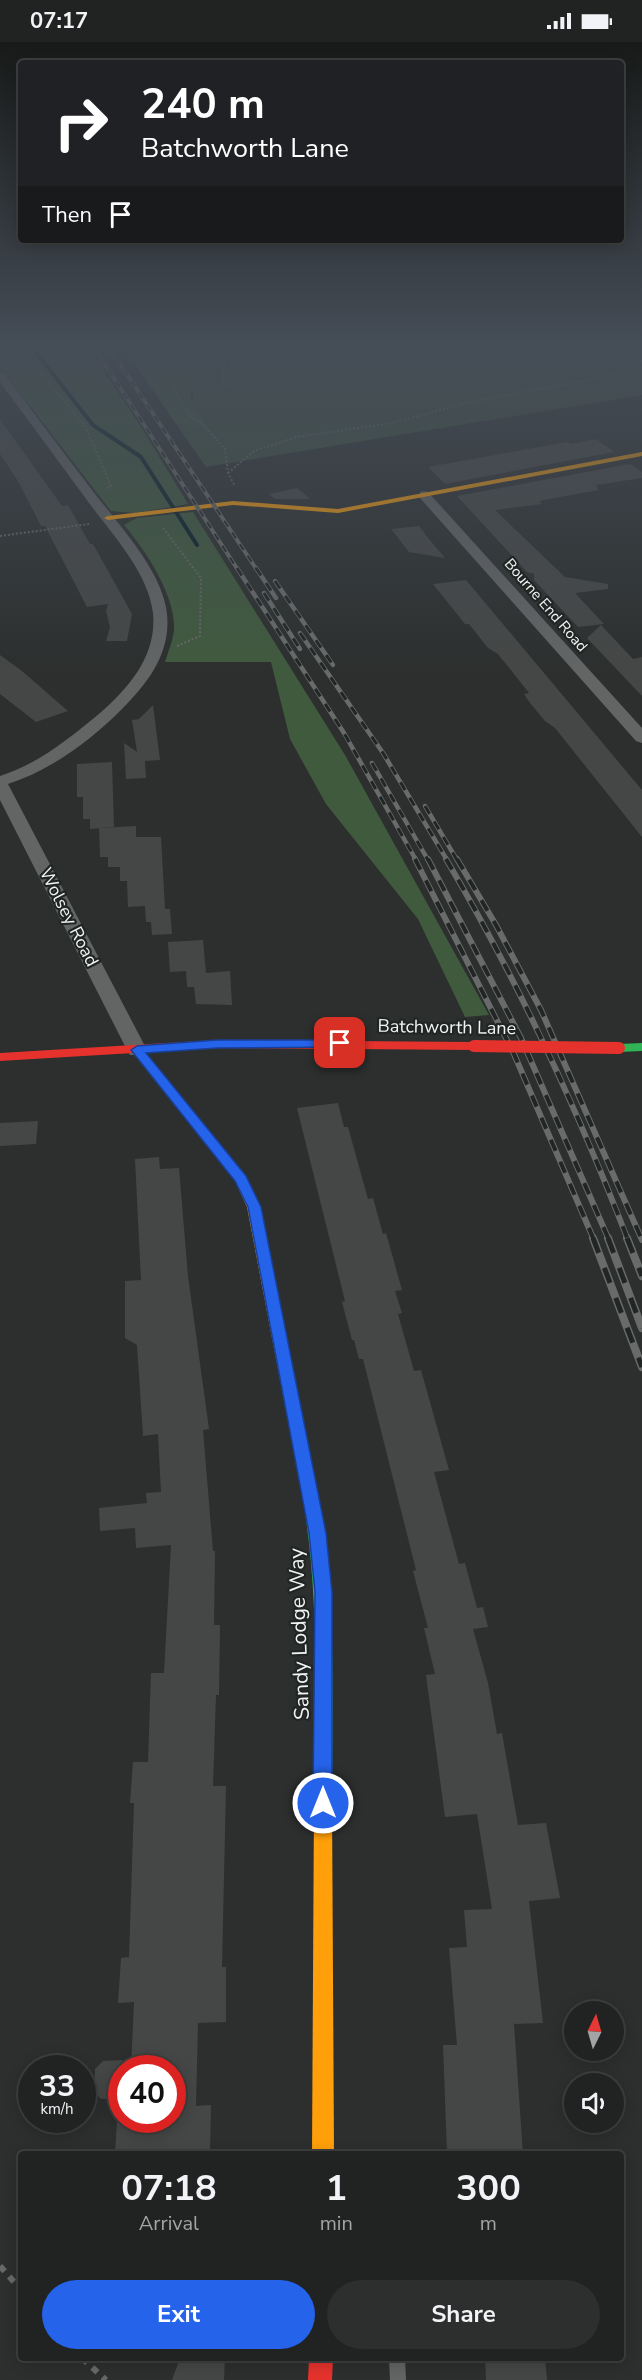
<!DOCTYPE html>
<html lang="en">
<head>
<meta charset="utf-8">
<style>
	:root { --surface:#212322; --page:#2d2f2f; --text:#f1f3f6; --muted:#a2a4a5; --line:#3e4040; --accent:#2563eb }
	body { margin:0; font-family:"Nunito Sans",sans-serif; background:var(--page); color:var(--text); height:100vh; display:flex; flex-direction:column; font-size:22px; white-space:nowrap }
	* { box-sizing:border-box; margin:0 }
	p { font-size:20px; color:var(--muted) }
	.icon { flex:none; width:33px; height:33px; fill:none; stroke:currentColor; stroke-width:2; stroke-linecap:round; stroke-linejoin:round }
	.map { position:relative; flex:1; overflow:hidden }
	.sheet { position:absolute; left:18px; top:2109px; width:606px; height:210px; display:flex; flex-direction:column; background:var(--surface); border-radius:6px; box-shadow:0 3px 15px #0003,0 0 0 2px var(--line) }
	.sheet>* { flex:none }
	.hud { position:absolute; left:18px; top:18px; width:606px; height:183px; border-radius:6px; box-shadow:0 3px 15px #0003,0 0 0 2px var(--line); background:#202124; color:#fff; overflow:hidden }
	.needle { width:39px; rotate:5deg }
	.buttons { position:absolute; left:564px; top:1959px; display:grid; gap:12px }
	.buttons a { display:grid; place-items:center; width:60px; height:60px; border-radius:50%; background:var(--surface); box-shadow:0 3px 15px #0003,0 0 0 2px var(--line); font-size:30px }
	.speed { position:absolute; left:18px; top:2013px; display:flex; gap:12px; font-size:30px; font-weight:700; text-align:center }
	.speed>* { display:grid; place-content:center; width:78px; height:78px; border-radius:50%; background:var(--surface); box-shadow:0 3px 15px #0003,0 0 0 2px var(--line); line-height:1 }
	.speed small { font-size:15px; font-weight:400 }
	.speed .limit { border:9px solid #d22; background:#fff; color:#111 }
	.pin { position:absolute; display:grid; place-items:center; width:51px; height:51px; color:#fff; margin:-26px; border-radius:12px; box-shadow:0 3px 9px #0006 }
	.me { position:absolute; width:66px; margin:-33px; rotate:0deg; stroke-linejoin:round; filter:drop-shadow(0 0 4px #0008) }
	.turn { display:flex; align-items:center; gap:21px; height:126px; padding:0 24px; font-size:27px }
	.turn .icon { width:78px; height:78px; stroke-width:2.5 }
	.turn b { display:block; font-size:42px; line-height:51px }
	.then { display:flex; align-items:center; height:57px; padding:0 24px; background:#0003; gap:12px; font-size:22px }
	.eta { display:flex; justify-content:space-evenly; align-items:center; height:102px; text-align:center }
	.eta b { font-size:36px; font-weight:700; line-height:42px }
	.button { display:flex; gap:12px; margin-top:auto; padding:12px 24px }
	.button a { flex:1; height:69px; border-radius:36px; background:var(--accent); color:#fff; font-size:24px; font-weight:700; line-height:69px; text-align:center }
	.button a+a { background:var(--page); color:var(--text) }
	.status { display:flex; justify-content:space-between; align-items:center; height:42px; padding:0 30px; background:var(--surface); direction:ltr }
	.status svg { height:16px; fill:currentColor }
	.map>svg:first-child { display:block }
	.green { fill:#3e513e }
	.forest { fill:#405a3e }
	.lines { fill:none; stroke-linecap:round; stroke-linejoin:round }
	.stream { stroke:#061d26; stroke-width:4 }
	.building { fill:#454746 }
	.path-far1 { stroke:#676868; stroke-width:2; stroke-dasharray:2 2; stroke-linecap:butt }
	.path { stroke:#676868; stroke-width:6; stroke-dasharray:7 7; stroke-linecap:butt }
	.lane { stroke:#636565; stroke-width:16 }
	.street { fill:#636565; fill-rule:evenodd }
	.fast { fill:#30b455; fill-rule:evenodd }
	.slow { fill:#ff9f0a; fill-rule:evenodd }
	.jam { fill:#e5322d; fill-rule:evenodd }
	.rail-far3-casing { stroke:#696b6a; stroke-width:4 }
	.rail-far2-casing { stroke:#696b6a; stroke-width:4.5 }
	.rail-far1-casing { stroke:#696b6a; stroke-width:6 }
	.rail-casing { stroke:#696b6a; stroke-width:8 }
	.rail-far3 { stroke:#212625; stroke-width:2; stroke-dasharray:7; stroke-linecap:butt }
	.rail-far2 { stroke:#212625; stroke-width:3; stroke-dasharray:9; stroke-linecap:butt }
	.rail-far1 { stroke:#212625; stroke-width:4; stroke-dasharray:12; stroke-linecap:butt }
	.rail { stroke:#212625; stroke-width:5; stroke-dasharray:16; stroke-linecap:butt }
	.jam-bridge { stroke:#e5322d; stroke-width:12 }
	.route { fill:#2563eb; stroke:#184099; stroke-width:1.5 }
	.labels { text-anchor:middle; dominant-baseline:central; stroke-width:4.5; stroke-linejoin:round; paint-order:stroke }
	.far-street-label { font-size:15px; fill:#f1f4f4; stroke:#212625 }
	.street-label { font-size:18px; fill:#f1f4f4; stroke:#212625 }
	.near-street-label { font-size:21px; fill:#f1f4f4; stroke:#212625 }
</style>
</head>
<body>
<div class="status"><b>07:17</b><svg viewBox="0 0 49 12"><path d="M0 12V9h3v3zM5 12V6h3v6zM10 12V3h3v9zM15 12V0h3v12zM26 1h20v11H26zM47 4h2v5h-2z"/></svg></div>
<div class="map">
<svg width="642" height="2338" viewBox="0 0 642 2338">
	<rect width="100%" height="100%" fill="#2c2f2e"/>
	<!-- green -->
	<path class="green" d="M160 304H642V353L206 425 176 382 202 377 192 364 193 352Z"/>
	<!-- forest -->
	<g class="forest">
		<path d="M0 304H87L138 380 188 462 135 471 111 469 0 325Z"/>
		<path d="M123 304H198L193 316 198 325C184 351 192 364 208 384L176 382Z"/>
		<path d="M193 470 345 713 489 973 465 975 418 877 326 762 290 697 271 620H165C168 610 173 598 174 588 176 554 145 507 124 483L137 476Z"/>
	</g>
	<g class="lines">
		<!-- stream -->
		<path class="stream" d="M31 304 93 383 141 415 197 503"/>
	</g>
	<!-- building -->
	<g class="building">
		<path d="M0 377 62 464 68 463 90 502H93L132 572 127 599H106L110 585 106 569 108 562 87 565 45 484H41L18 439 0 412Z"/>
		<path d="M596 397 614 410 445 442 428 425 567 400 571 402Z"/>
		<path d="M630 422 642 430V436L596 443 598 448 539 459 542 462 495 468 565 535 608 542V547L575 551 604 582 578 585 534 538V532L527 530 457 454Z"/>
		<path d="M297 446 310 457H275L269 452Z"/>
		<path d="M419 484 428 496 445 516 409 510 391 487Z"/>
		<path d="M466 538 642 748V795L555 686 545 679 530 661 524 652 529 651 498 612 488 606 469 582H465L433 542Z"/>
		<path d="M601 583 633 617 642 615V654L587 596Z"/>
		<path d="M0 613 22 629 68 669 36 680 0 652Z"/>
		<path d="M153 663 160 718 145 719 146 736 126 737 124 701 137 710 132 678 139 677Z"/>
		<path d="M112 720 114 785 90 787V777H83V755H77V722Z"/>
		<path d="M136 784V795H161L165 867H170L172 892 152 893 151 880H146L145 864 128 865 127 839H120V825H108V815H100L99 786Z"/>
		<path d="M203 898 206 931 230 929 232 963 196 962 194 945H187L186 929 170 930 168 900Z"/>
		<path d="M338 1061 344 1085H348L368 1157 373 1156 383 1192 386 1191 402 1248 395 1249 402 1271 398 1272 414 1329 421 1328 449 1428 434 1430 459 1522 465 1521 477 1566 483 1565 488 1585 473 1587 488 1641 497 1692 502 1691 518 1783 546 1781 560 1856 529 1859 543 1981 514 1982 523 2112H447L443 2003H457L449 1906 467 1905 464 1868 492 1867 477 1772 445 1775 426 1633 435 1632 424 1586H428L413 1529 416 1528 363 1317H359L354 1298H352L342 1260 345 1259 297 1066Z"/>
		<path d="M38 1079 36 1102 0 1104V1081Z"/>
		<path d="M159 1115 160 1127 179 1126 188 1234 209 1387 203 1388 213 1509H215L214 1583H220L219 1653H216L213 1744H226L222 1925H226V1980L198 1981 196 2064 211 2063 210 2112H115L117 2078H172V2026H131L134 1960 118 1961 121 1916 129 1915 134 1761H130L133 1720H148L151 1631H164L171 1503 136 1506 135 1486 100 1489 99 1466 147 1461 146 1451 161 1450 158 1392 143 1394 137 1303 125 1296V1239L141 1238 135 1117Z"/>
		<path d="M122 2018V2056L101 2057 94 2050 95 2027 103 2019Z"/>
		<path d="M180 2316H225L224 2338H172Z"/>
		<path d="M485 2316H545L547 2338H486Z"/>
	</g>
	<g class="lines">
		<!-- path-far1 -->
		<g class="path-far1">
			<path d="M18 304 85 384 111 444 106 447"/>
			<path d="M143 304 170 340 190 374 202 382 225 407 228 431 235 444"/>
			<path d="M230 344 223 341 224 321 234 304"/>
			<path d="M228 431 254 409 297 395 392 381 466 361 592 337 620 330 642 318"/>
			<path d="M163 486 201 536 200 594 177 604"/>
			<path d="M0 494 89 482"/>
		</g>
		<!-- path -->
		<g class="path">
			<path d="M0 2224 21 2248"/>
			<path d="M82 2316 106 2338"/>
		</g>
		<!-- lane -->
		<path class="lane" d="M397 2316 398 2338"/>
		<!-- street -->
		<g class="street">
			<path d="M0 330 4 331C33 370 62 409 92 448 117 481 163 529 167 572 171 611 148 641 122 667 90 699 51 728 8 742L147 1008 144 1013H130L127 1008 0 758V734C38 722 70 696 100 671 130 645 157 613 153 571 148 528 108 488 84 454 56 416 28 378 0 340Z"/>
			<path d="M424 449 428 450 642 686V701L636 699 420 456V450Z"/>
		</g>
		<!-- fast -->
		<g class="fast">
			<path d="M642 1001V1009L619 1010 613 1006 619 1002Z"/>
			<path d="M311 1451 317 1453 319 1458C336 1558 333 1658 332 1759L330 1765 323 1768 316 1765 314 1759C315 1658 320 1558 303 1458L305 1453Z"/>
		</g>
		<!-- slow -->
		<g class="slow">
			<path d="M642 410V414L338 471 233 463 108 478 104 476 108 474 233 459 338 467Z"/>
			<path d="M137 1004 141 1005 246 1134 261 1165 319 1458 317 1463 311 1465 305 1463 303 1458 247 1165 235 1139 133 1011 131 1008Z"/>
			<path d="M323 1750 330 1753 332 1759 334 2112H312L314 1759 316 1753Z"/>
		</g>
		<!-- jam -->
		<g class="jam">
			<path d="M217 998 474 1000 480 1004 474 1008 217 1006 0 1019V1011Z"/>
			<path d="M309 2316H333L332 2338H308Z"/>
		</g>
		<!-- rail-far3 casing -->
		<g class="rail-far3-casing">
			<g id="rail-far3">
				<path d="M93 304 238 528"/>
				<path d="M108 304 257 528"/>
			</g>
		</g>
		<!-- rail-far2 casing -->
		<g class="rail-far2-casing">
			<g id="rail-far2">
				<path d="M237 526 344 691 416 818"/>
				<path d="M256 526 276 556"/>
				<path d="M275 539 333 623"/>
				<path d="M264 551 300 607"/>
				<path d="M300 591 383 711 447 818"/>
				<path d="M372 721 428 818"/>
				<path d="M425 764 457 818"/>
			</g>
		</g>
		<!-- rail-far1 casing -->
		<g class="rail-far1-casing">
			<g id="rail-far1">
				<path d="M415 817 514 1012 594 1198"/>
				<path d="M428 817 521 996 609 1198"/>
				<path d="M446 817C518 939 577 1066 628 1198"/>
				<path d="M457 817 496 883 541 968 642 1198"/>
			</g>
		</g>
		<!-- rail casing -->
		<g class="rail-casing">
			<g id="rail">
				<path d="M593 1196 642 1325"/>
				<path d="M608 1196 642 1286"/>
				<path d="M627 1196 642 1234"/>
			</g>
		</g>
		<!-- rail-far3 -->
		<use href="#rail-far3" class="rail-far3"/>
		<!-- rail-far2 -->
		<use href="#rail-far2" class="rail-far2"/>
		<!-- rail-far1 -->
		<use href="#rail-far1" class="rail-far1"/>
		<!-- rail -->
		<use href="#rail" class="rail"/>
		<!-- jam-bridge -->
		<path class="jam-bridge" d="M474 1004 619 1006"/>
	</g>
	<!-- sky -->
	<linearGradient id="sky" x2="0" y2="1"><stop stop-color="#181a19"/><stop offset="0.48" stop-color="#454d57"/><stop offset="1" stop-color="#454d57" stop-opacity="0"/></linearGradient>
	<rect width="642" height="631" fill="url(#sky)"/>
	<!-- route -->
	<path class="route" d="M217 998H340L347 1001 340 1005 217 1006 146 1011 246 1134 261 1165 326 1491 332 1550V1761L329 1767 323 1770 316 1767 313 1761 315 1550 309 1491 248 1165 235 1139 131 1008 137 1004Z"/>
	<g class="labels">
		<!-- far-street labels -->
		<g class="far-street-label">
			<text transform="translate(546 563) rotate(49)">Bourne End Road</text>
		</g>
		<!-- street labels -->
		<g class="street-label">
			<text transform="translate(69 875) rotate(63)">Wolsey Road</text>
			<text transform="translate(447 985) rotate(1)">Batchworth Lane</text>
		</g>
		<!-- near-street labels -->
		<g class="near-street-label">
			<text transform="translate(299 1592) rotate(-92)">Sandy Lodge Way</text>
		</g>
	</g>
</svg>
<div class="buttons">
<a><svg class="needle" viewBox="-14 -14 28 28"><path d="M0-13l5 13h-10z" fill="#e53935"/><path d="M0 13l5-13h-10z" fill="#a2a4a5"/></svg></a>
<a><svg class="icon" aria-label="sound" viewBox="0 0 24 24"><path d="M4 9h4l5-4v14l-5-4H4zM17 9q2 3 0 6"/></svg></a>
</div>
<div class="speed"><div>33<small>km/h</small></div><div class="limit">40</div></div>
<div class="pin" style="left:340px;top:1001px;background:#d93025"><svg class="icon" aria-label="arrive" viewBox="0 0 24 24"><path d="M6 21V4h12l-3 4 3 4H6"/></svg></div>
<svg class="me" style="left:323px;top:1761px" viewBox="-20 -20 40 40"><circle r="17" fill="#2563eb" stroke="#fff" stroke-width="3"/><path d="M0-11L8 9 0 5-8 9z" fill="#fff"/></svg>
<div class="hud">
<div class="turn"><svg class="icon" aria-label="right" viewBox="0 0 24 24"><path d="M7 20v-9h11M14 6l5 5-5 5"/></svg><div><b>240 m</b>Batchworth Lane</div></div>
<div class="then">Then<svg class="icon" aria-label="arrive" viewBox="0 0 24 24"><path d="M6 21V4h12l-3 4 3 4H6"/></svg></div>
</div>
<section class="sheet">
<div class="eta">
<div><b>07:18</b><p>Arrival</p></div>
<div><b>1</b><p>min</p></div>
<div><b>300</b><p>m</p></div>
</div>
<div class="button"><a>Exit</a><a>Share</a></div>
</section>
</div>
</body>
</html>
